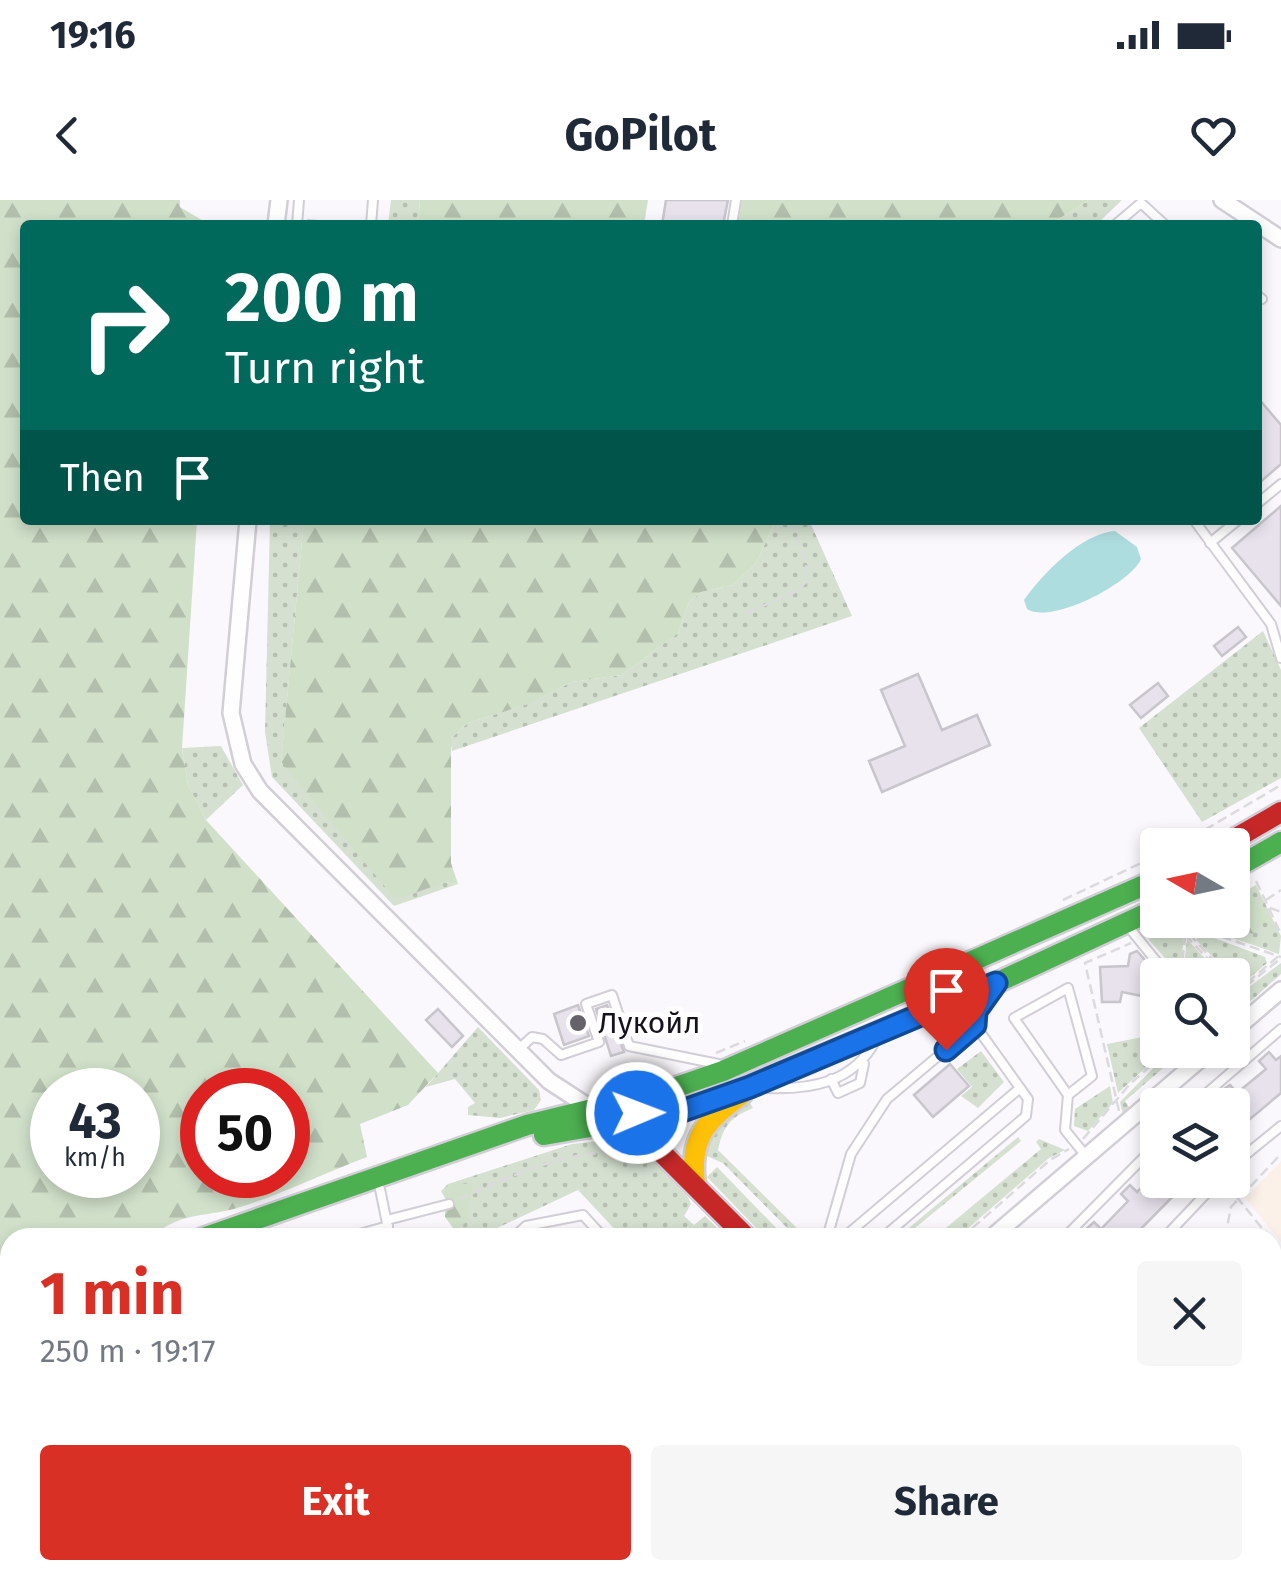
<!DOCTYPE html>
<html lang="en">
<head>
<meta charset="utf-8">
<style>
	:root { --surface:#fff; --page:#f6f6f7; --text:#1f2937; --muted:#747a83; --accent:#d93025 }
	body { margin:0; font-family:"Fira Sans",sans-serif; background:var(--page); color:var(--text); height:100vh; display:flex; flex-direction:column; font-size:38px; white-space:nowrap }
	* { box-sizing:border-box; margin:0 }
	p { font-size:32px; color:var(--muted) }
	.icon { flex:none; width:55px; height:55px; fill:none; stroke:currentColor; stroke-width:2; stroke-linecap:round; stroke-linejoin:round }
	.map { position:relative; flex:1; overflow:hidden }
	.side { position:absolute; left:0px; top:1028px; width:1282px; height:352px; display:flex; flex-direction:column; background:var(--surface); border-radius:30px 30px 0 0; box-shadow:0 5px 15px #0003 }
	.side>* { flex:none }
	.hud { position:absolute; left:20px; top:20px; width:1242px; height:305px; border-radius:10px; box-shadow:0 5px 15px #0003; background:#00695c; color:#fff; overflow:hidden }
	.needle { width:65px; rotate:279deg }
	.buttons { position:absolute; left:1140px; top:628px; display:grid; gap:20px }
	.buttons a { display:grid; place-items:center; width:110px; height:110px; border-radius:10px; background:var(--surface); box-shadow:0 5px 15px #0003; font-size:50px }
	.speed { position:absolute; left:30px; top:868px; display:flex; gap:20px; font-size:50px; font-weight:700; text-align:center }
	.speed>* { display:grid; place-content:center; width:130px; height:130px; border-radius:50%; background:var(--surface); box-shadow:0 5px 15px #0003; line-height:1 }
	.speed small { font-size:25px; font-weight:400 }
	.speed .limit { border:15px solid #d22; background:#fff; color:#111 }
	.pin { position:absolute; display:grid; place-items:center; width:85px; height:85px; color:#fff; margin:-102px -42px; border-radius:50% 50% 50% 0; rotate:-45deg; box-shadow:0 0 10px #0007 }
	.pin .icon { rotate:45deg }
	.me { position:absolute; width:110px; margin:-55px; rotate:89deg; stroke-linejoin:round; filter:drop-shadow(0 0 8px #0008) }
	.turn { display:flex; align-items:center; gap:35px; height:210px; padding:0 40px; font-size:45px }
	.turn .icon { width:130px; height:130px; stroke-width:2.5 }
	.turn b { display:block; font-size:70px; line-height:85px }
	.then { display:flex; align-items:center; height:95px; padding:0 40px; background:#0003; gap:20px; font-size:38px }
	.round { display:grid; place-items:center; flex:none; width:105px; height:105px; border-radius:10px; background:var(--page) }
	.head { display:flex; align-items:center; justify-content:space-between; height:170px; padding:0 40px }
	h1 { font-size:60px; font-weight:700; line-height:75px; color:var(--accent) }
	.primary-button { display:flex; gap:20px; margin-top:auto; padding:20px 40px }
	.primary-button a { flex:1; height:115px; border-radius:10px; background:var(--accent); color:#fff; font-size:40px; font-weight:700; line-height:115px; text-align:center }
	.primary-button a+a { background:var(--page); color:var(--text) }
	.status { display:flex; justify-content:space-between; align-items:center; height:70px; padding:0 50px; background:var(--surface); direction:ltr }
	.status svg { height:28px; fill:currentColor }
	header { display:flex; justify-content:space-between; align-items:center; height:130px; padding:0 40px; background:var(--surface); font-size:45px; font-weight:700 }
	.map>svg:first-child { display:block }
	.education { fill:#fbf1e9 }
	.green { fill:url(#green-dots) }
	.forest { fill:url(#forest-firs); fill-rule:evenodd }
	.water { fill:#aedddf }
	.building { fill:#e7e2ec; stroke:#c8c5cc; stroke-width:2.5 }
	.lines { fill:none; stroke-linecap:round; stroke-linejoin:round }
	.lane-casing { stroke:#d1ced6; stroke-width:12 }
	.street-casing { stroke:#d1ced6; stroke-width:20 }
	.fast-casing { stroke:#d1ced6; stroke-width:25 }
	.slow-casing { stroke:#d1ced6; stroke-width:25 }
	.jam-casing { stroke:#d1ced6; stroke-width:25 }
	.path { stroke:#dbdadc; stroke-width:2.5; stroke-dasharray:10 5; stroke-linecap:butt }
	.lane { stroke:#fefeff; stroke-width:8 }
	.street { stroke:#fefeff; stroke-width:15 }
	.fast { stroke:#4caf50; stroke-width:20 }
	.slow { stroke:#ffc107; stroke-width:20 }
	.jam { stroke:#c62828; stroke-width:20 }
	.route-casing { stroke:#114b97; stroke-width:25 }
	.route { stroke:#1a73e8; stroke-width:18 }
	.poi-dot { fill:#66626a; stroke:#fff; stroke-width:4 }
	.labels { text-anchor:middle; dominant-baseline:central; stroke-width:10; stroke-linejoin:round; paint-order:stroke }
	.poi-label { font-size:30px; fill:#16121c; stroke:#fff; text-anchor:start }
</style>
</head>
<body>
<div class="status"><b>19:16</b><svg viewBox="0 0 49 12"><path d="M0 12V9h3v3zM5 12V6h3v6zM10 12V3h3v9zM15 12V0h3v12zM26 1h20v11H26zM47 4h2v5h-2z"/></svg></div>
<header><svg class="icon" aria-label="back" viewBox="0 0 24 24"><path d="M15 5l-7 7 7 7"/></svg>GoPilot<svg class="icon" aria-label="heart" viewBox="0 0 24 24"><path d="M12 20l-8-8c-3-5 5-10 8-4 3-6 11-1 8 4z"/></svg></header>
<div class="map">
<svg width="1281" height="1378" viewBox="0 0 1281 1378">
	<defs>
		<pattern id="green-dots" width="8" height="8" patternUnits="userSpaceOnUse" patternTransform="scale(2.5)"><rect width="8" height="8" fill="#d5e0d0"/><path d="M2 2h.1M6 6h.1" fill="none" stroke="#b6bfb2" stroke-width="1.8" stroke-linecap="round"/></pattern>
		<pattern id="forest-firs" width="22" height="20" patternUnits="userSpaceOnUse" patternTransform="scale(2.5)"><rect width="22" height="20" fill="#d0e0c9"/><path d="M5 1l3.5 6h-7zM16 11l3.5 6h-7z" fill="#b2bfac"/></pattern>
	</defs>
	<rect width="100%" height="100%" fill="#faf8fc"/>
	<!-- education -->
	<path class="education" d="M1281 961V1042L1245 998Z"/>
	<!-- green -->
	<g class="green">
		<path d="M391 0H420L418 25H388Z"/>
		<path d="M1089 0H1122L1096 25H1049Z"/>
		<path d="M270 320H304L281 563 445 682 458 684 394 706 272 577 265 532Z"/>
		<path d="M776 320H809L852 416 452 551 450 539 468 523 527 504 572 482 622 475 678 433 689 402 701 392 733 385 756 363Z"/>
		<path d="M1263 431 1281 470V578L1202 622 1139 528Z"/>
		<path d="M221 546 243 585 206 620 188 585 182 548Z"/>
		<path d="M1256 685 1281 736 1279 754 1186 722 1232 720 1233 697Z"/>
		<path d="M1175 726 1184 736 1180 775 1148 739Z"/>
		<path d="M1201 733 1265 757 1267 763 1246 781H1237L1196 740Z"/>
		<path d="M1187 739 1220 775H1183Z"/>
		<path d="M1281 763V774L1233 817V799Z"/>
		<path d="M478 827 539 890 541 900 534 910 500 918 468 915V907L475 903 455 879 426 887Z"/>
		<path d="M1148 836 1151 844 1157 842 1158 850H1165L1118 893 1107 844Z"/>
		<path d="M1171 850H1184L1125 901 1130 909 1123 915 1120 902Z"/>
		<path d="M981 851 1004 882 978 908 961 896 972 887 957 869Z"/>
		<path d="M1110 886 1113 903 1088 931 1074 926 1075 909Z"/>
		<path d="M750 903 753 908C731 917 723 926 718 950L806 1037H796L723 963 700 953 714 918Z"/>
		<path d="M1018 937 1021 941 904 1037H898Z"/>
		<path d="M1039 939 1065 950 1049 958 958 1037H935L1041 949 1036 942Z"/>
		<path d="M609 940 641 948 688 997 691 1004 684 1016 694 1025 705 1016 726 1037H699L688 1027 676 1037H622L578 990 478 1037H466L441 991 448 984 572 944Z"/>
		<path d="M717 967 785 1037H765L707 977Z"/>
		<path d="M10 1149V1212L0 1217V1150Z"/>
	</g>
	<!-- forest -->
	<g class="forest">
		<path d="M0 0H180V7L210 25H25V320H197L182 548 188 585 206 620 438 873 408 905 360 924 367 957C324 973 281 995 237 1008 202 1018 183 1011 151 1037L10 1038V1099L0 1105ZM138 890V975H52V890ZM288 890V975H202V890Z"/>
		<path d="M420 0H648L644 25H418Z"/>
		<path d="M742 0H1089L1049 25H738Z"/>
		<path d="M304 320H776L756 363 733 385 701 392 689 402 678 433 622 475 572 482 528 504 468 523 451 538V663L458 684 445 682 396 700 281 562Z"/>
		<path d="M1250 692 1268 718 1252 734 1238 727H1216L1214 720H1232L1233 699Z"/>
		<path d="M453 983 472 984 468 1020 456 1032 445 1017V989Z"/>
	</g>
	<!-- water -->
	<path class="water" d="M1115 331 1137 347 1141 359C1131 383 1051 425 1027 409L1024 400C1042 374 1082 333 1115 331Z"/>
	<!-- building -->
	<g class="building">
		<path d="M666 0H728L723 25H662Z"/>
		<path d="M1258 198 1281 225V264L1258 284Z"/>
		<path d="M1281 306V406L1232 348Z"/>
		<path d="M1238 427 1246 437 1222 456 1214 446Z"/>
		<path d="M918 474 942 530 977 515 990 545 882 592 869 561 905 546 881 490Z"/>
		<path d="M1158 483 1168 496 1141 518 1130 505Z"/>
		<path d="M1137 751 1158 775 1147 797 1122 792 1120 802H1102L1100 767 1128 766 1130 754Z"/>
		<path d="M578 805 589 836 564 845 554 814Z"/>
		<path d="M607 805 624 852 611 856 596 809Z"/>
		<path d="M438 809 463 836 452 847 426 820Z"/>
		<path d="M1269 852 1276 860 1281 856V893L1232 934V905L1220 892 1230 885 1237 893 1266 869 1259 861Z"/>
		<path d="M950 864 969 886 933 917 914 895Z"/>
		<path d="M1158 972V980H1189L1132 1038H1091L1084 1031 1094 1022 1101 1029 1128 1001 1121 994 1130 985 1137 992Z"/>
		<path d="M0 1312 10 1331V1370L17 1378H0Z"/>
	</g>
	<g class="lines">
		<!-- lane casing -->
		<g class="lane-casing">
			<g id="lane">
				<path d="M297 25 299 0"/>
				<path d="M371 25 373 0"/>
				<path d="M732 25 736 0"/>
				<path d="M1115 25 1141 3 1165 25"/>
				<path d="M1258 96 1262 99"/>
				<path d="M1258 303 1281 284"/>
				<path d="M1194 320 1271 424 1281 458"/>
				<path d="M1210 343 1238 320"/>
				<path d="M1127 725 1165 772"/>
				<path d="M518 850 532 837 543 839 561 855 599 842 586 804 612 795 629 846 718 864"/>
				<path d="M831 879 838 893 860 883 864 864"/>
				<path d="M1167 887 1184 905"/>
				<path d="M765 888C811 890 853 883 876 840"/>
				<path d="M1068 895 1092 876 1068 788 1014 818 1068 895 1065 930 1086 956"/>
				<path d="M1193 905 1281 829"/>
				<path d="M1232 955 1238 961 1232 966"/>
				<path d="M1238 961 1281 926"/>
				<path d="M380 989 390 1038"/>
				<path d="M387 1020 449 1004"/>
				<path d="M345 1038 388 1026"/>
				<path d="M513 1038 526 1026 583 1015 604 1038"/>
				<path d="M827 1038 851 954 887 899 975 825"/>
				<path d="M843 1038 1020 888"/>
				<path d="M882 1038 1026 916 1028 899 975 825 976 811 988 795"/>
				<path d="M1064 1038 1158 943"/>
				<path d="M1164 1038 1219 980"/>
				<path d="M1272 1073 1281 1084"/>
				<path d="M1272 1175 1278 1182 1272 1237"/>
				<path d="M0 1236 10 1231"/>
				<path d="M0 1294 10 1308"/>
				<path d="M44 1370H48"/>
				<path d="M193 1370 195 1378"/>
				<path d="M303 1370 305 1376"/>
				<path d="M624 1370 626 1378"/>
				<path d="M935 1370 936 1378"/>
				<path d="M656 1378 741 1370"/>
				<path d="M1008 1378 1015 1370"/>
				<path d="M1195 1378 1204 1370"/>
			</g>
		</g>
		<!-- street casing -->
		<g class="street-casing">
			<g id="street">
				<path d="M1222 0 1281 39"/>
				<path d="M276 25 279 0"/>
				<path d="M248 320 231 513 243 564 260 591 549 881 592 909"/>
				<path d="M1232 832 1281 790"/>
				<path d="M991 1038 1211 850"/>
			</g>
		</g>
		<!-- fast casing -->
		<g class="fast-casing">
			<g id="fast">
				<path d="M1232 670 1281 642"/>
				<path d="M544 935 682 911 721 898 996 783 1158 708"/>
				<path d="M203 1038 527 925 662 892 723 871 1158 679"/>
				<path d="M0 1124 10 1119"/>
				<path d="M747 1370V1378"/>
				<path d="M1058 1370 1066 1378"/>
			</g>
		</g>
		<!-- slow casing -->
		<g class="slow-casing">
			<path id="slow" d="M695 984C689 938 706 920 742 894"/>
		</g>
		<!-- jam casing -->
		<g class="jam-casing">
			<g id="jam">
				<path d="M1224 645 1281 612"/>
				<path d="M612 918 653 944 747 1038"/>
			</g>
		</g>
		<!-- path -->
		<g class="path">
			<path d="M307 20 352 25 362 21"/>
			<path d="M746 413 795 392 806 382V363L791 320"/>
			<path d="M1179 645 1281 585"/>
			<path d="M1256 681 1281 734"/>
			<path d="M1063 700 1158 655"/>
			<path d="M1266 700 1281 690"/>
			<path d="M1270 708 1281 712"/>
			<path d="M1179 722 1281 757"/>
			<path d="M1179 723 1227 775"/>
			<path d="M1175 724 1223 775"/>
			<path d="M1147 736 1164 729"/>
			<path d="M1181 775 1185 737"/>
			<path d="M1232 781H1249L1281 754"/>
			<path d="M1232 784 1245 787 1280 759"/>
			<path d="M1232 797 1244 788"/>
			<path d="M716 853 745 841"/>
			<path d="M1119 911 1085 763 1131 743"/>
			<path d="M1083 939 1130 884 1168 850"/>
			<path d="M1227 985 1270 1038"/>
			<path d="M459 999C512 976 560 952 619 952"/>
			<path d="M961 1038 1050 960 1069 949"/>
			<path d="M1225 1038 1231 1007 1281 954"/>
			<path d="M1272 1040 1281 1050"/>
		</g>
		<!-- lane -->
		<use href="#lane" class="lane"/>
		<!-- street -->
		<use href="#street" class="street"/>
		<!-- fast -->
		<use href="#fast" class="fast"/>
		<!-- slow -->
		<use href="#slow" class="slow"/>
		<!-- jam -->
		<use href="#jam" class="jam"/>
	</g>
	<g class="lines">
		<!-- route casing -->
		<g class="route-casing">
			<path id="route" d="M637 913 635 919 647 918 682 911 750 887 996 783 976 811 975 825 946 850"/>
		</g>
		<!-- route -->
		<use href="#route" class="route"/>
	</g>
	<!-- markers -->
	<circle class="poi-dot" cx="578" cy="823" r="10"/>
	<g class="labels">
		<!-- poi labels -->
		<g class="poi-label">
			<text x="598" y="823">Лукойл</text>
		</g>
	</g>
</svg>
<div class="buttons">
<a><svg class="needle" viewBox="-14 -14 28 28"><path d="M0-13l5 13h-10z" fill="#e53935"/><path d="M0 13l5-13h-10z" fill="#747a83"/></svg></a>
<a><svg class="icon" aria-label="search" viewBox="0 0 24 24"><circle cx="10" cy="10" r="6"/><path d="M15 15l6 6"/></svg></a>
<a><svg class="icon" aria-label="layers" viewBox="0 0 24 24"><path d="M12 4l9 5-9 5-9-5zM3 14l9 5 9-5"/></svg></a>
</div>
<div class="speed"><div>43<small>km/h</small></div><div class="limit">50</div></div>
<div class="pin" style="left:946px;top:850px;background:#d93025"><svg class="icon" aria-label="arrive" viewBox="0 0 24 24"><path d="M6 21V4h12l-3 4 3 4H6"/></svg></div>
<svg class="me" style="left:637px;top:913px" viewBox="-20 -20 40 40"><circle r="17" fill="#1a73e8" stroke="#fff" stroke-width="3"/><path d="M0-11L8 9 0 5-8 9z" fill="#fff"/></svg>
<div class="hud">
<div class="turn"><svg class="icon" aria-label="right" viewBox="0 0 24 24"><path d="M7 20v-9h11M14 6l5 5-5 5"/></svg><div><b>200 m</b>Turn right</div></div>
<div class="then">Then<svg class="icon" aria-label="arrive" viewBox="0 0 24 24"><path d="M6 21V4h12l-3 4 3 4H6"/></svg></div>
</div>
<section class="side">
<div class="head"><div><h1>1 min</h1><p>250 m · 19:17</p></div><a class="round"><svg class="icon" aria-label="close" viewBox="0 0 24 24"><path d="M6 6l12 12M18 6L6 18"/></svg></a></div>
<div class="primary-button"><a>Exit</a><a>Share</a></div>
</section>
</div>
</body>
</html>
